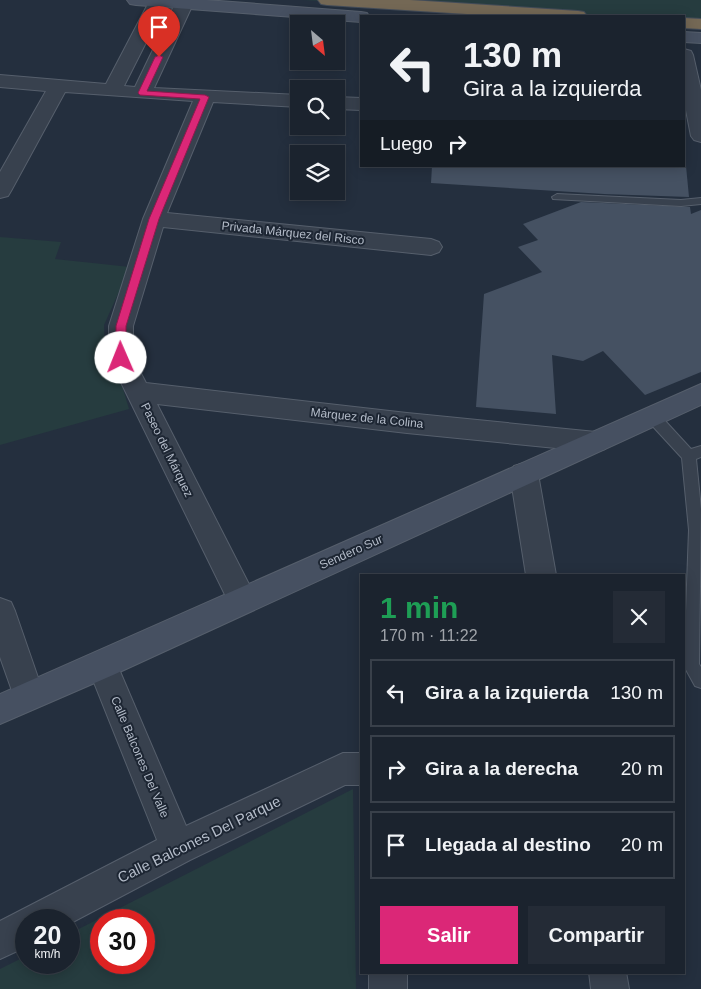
<!DOCTYPE html>
<html lang="es">
<head>
<meta charset="utf-8">
<style>
	:root { --surface:#1b232e; --page:#242b36; --text:#f1f3f6; --muted:#a0a4aa; --line:#39404a; --accent:#db2777 }
	body { margin:0; font-family:Helvetica,sans-serif; background:var(--page); color:var(--text); height:100vh; display:flex; flex-direction:column; font-size:19px; white-space:nowrap }
	* { box-sizing:border-box; margin:0 }
	p { font-size:16px; color:var(--muted) }
	.icon { flex:none; width:28px; height:28px; fill:none; stroke:currentColor; stroke-width:2; stroke-linecap:round; stroke-linejoin:round }
	.map { position:relative; flex:1; overflow:hidden }
	.side { position:absolute; left:360px; top:574px; width:325px; height:400px; display:flex; flex-direction:column; background:var(--surface); border-radius:0px; box-shadow:0 2px 12px #0003,0 0 0 1px var(--line) }
	.side>* { flex:none }
	.guide { position:absolute; left:360px; top:15px; width:325px; height:152px; border-radius:0px; box-shadow:0 2px 12px #0003,0 0 0 1px var(--line); background:#1b232e; color:var(--text); overflow:hidden }
	.needle { width:32px; rotate:152deg }
	.tools { position:absolute; left:290px; top:15px; display:grid; gap:10px }
	.tools a { display:grid; place-items:center; width:55px; height:55px; border-radius:0px; background:var(--surface); box-shadow:0 2px 12px #0003,0 0 0 1px var(--line); font-size:25px }
	.speed { position:absolute; left:15px; top:909px; display:flex; gap:10px; font-size:25px; font-weight:700; text-align:center }
	.speed>* { display:grid; place-content:center; width:65px; height:65px; border-radius:50%; background:var(--surface); box-shadow:0 2px 12px #0003,0 0 0 1px var(--line); line-height:1 }
	.speed small { font-size:12px; font-weight:400 }
	.speed .limit { border:8px solid #d22; background:#fff; color:#111 }
	.pin { position:absolute; display:grid; place-items:center; width:42px; height:42px; color:#fff; margin:-51px -21px; border-radius:50% 50% 50% 0; rotate:-45deg; box-shadow:0 0 5px #0007 }
	.pin .icon { rotate:45deg }
	.me { position:absolute; width:55px; margin:-28px; rotate:359deg; stroke-linejoin:round; filter:drop-shadow(0 0 4px #0008) }
	.turn { display:flex; align-items:center; gap:18px; height:105px; padding:0 20px; font-size:22px }
	.turn .icon { width:65px; height:65px; stroke-width:2.5 }
	.turn b { display:block; font-size:35px; line-height:42px }
	.then { display:flex; align-items:center; height:48px; padding:0 20px; background:#0003; gap:10px; font-size:19px }
	.round { display:grid; place-items:center; flex:none; width:52px; height:52px; border-radius:0px; background:var(--page) }
	.headline { display:flex; align-items:center; justify-content:space-between; height:85px; padding:0 20px }
	h1 { font-size:30px; font-weight:700; line-height:38px; color:#1e9e55 }
	.cta { display:flex; gap:10px; margin-top:auto; padding:10px 20px }
	.cta a { flex:1; height:58px; border-radius:0px; background:var(--accent); color:#fff; font-size:20px; font-weight:700; line-height:58px; text-align:center }
	.cta a+a { background:var(--page); color:var(--text) }
	ul { padding:0; list-style:none }
	li { display:flex; align-items:center; gap:15px; height:68px; margin:0 10px 8px; padding:0 10px; border:2px solid var(--line); border-radius:0px }
	li div { flex:1 }
	li b { display:block; font-size:19px }
	li em { font-style:normal }
	.map>svg:first-child { display:block }
	.green { fill:#263c3f; fill-rule:evenodd }
	.building { fill:#455162 }
	.lines { fill:none; stroke-linecap:round; stroke-linejoin:round }
	.lane-casing { stroke:#565f6c; stroke-width:2 }
	.street-casing { stroke:#565f6c; stroke-width:2 }
	.secondary-casing { stroke:#565f6c; stroke-width:2 }
	.highway-casing { stroke:#434c59; stroke-width:2 }
	.lane { fill:#38414e; fill-rule:evenodd }
	.street { fill:#38414e; fill-rule:evenodd }
	.secondary { fill:#465061; fill-rule:evenodd }
	.highway { fill:#746855; fill-rule:evenodd }
	.route { fill:#db2777; stroke:#8e194d }
	.labels { text-anchor:middle; dominant-baseline:central; stroke-width:4; stroke-linejoin:round; paint-order:stroke }
	.street-label { font-size:12px; fill:#b4bcc9; stroke:#1d2633 }
	.near-street-label { font-size:15px; fill:#b4bcc9; stroke:#1d2633 }
</style>
</head>
<body>
<div class="map">
<svg width="701" height="989" viewBox="0 0 701 989">
	<rect width="100%" height="100%" fill="#242f3e"/>
	<!-- green -->
	<g class="green">
		<path d="M303 0H701V23L684 22V16H584Z"/>
		<path d="M0 237 61 242 55 259 130 267 104 325 105 352 123 389 129 409 0 445Z"/>
		<path d="M353 789 356 989H0V969L26 956V962H69V934ZM101 920H144V962H101Z"/>
	</g>
	<!-- building -->
	<g class="building">
		<path d="M432 166H686L689 197 603 194H604L431 183Z"/>
		<path d="M581 202 690 207 691 214 701 210V372L645 395 603 351 583 361 552 355 556 414 476 407 484 294 542 272 518 247 538 240 523 224Z"/>
	</g>
	<g class="lines">
		<!-- lane casing -->
		<g class="lane-casing">
			<g id="lane">
				<path d="M557 194 681 200 701 198V204L681 206 553 199 552 197Z"/>
				<path d="M652 411 657 412 691 449 701 446V457L696 459 701 509 699 664 701 667V688L695 686 684 666 689 530 682 458 647 420 646 416 647 412Z"/>
			</g>
		</g>
		<!-- street casing -->
		<g class="street-casing">
			<g id="street">
				<path d="M150 0 167 1 124 86 135 87 175 4 178 0H189L193 4 154 88 299 95V107L213 102 167 213 431 239 439 242 442 247 439 252 431 255 163 227 133 326V358L146 383 407 413 596 432 605 435 609 442 605 449 596 452 407 433 157 404 257 600 252 609 242 613 232 609 109 358V326L143 219 193 101 65 92 11 191 8 196 0 198V172L46 91 0 87V75L106 84Z"/>
				<path d="M684 49 691 51 693 55 701 90V142L694 140 691 136 684 100Z"/>
				<path d="M336 97 361 98V110L336 109Z"/>
				<path d="M524 463 534 466 538 474 556 575H526L510 474 514 466Z"/>
				<path d="M0 598 11 602 15 611 44 695 39 705 28 710 17 705 0 657Z"/>
				<path d="M102 651 113 655 186 826 343 753H361V785H345L190 860 69 924V920H26V947L0 959V921L157 840 87 665 91 655Z"/>
				<rect x="369" y="972" width="38" height="17"/>
				<path d="M589 972H626L629 989H591Z"/>
			</g>
		</g>
		<!-- secondary casing -->
		<g class="secondary-casing">
			<g id="secondary">
				<path d="M127 0H206L361 12 367 13 369 16H361V22L136 5 130 4Z"/>
				<path d="M684 32 701 33V43L684 42Z"/>
				<path d="M701 384V405L113 675 0 724V694Z"/>
			</g>
		</g>
		<!-- highway casing -->
		<g class="highway-casing">
			<g id="highway">
				<path d="M318 0H410L578 11 584 12 587 16H498L327 5 321 4Z"/>
				<path d="M684 18 701 19V29L684 28Z"/>
			</g>
		</g>
		<!-- lane -->
		<use href="#lane" class="lane"/>
		<!-- street -->
		<use href="#street" class="street"/>
		<!-- secondary -->
		<use href="#secondary" class="secondary"/>
		<!-- highway -->
		<use href="#highway" class="highway"/>
	</g>
	<!-- route -->
	<path class="route" d="M159 55 163 57 147 91 205 95 209 97 159 219 126 326V358L121 362 116 358V326L149 219 200 99 140 95 138 93 155 57Z"/>
	<g class="labels">
		<!-- street labels -->
		<g class="street-label">
			<text transform="translate(293 233) rotate(6)">Privada Márquez del Risco</text>
			<text transform="translate(367 418) rotate(6)">Márquez de la Colina</text>
			<text transform="translate(167 450) rotate(64)">Paseo del Márquez</text>
			<text transform="translate(351 552) rotate(-24)">Sendero Sur</text>
			<text transform="translate(140 757) rotate(67)">Calle Balcones Del Valle</text>
		</g>
		<!-- near-street labels -->
		<g class="near-street-label">
			<text transform="translate(199 839) rotate(-26)">Calle Balcones Del Parque</text>
		</g>
	</g>
</svg>
<div class="tools">
<a><svg class="needle" viewBox="-14 -14 28 28"><path d="M0-13l5 13h-10z" fill="#e53935"/><path d="M0 13l5-13h-10z" fill="#a0a4aa"/></svg></a>
<a><svg class="icon" aria-label="search" viewBox="0 0 24 24"><circle cx="10" cy="10" r="6"/><path d="M15 15l6 6"/></svg></a>
<a><svg class="icon" aria-label="layers" viewBox="0 0 24 24"><path d="M12 4l9 5-9 5-9-5zM3 14l9 5 9-5"/></svg></a>
</div>
<div class="speed"><div>20<small>km/h</small></div><div class="limit">30</div></div>
<div class="pin" style="left:159px;top:57px;background:#d93025"><svg class="icon" aria-label="arrive" viewBox="0 0 24 24"><path d="M6 21V4h12l-3 4 3 4H6"/></svg></div>
<svg class="me" style="left:121px;top:358px" viewBox="-20 -20 40 40"><circle r="19" fill="#fff"/><path d="M0-13L10 11 0 6-10 11z" fill="#db2777"/></svg>
<div class="guide">
<div class="turn"><svg class="icon" aria-label="left" viewBox="0 0 24 24"><path d="M17 20v-9H6M10 6l-5 5 5 5"/></svg><div><b>130 m</b>Gira a la izquierda</div></div>
<div class="then">Luego<svg class="icon" aria-label="right" viewBox="0 0 24 24"><path d="M7 20v-9h11M14 6l5 5-5 5"/></svg></div>
</div>
<section class="side">
<div class="headline"><div><h1>1 min</h1><p>170 m · 11:22</p></div><a class="round"><svg class="icon" aria-label="close" viewBox="0 0 24 24"><path d="M6 6l12 12M18 6L6 18"/></svg></a></div>
<ul>
<li><svg class="icon" aria-label="left" viewBox="0 0 24 24"><path d="M17 20v-9H6M10 6l-5 5 5 5"/></svg><div><b>Gira a la izquierda</b></div><em>130 m</em></li>
<li><svg class="icon" aria-label="right" viewBox="0 0 24 24"><path d="M7 20v-9h11M14 6l5 5-5 5"/></svg><div><b>Gira a la derecha</b></div><em>20 m</em></li>
<li><svg class="icon" aria-label="arrive" viewBox="0 0 24 24"><path d="M6 21V4h12l-3 4 3 4H6"/></svg><div><b>Llegada al destino</b></div><em>20 m</em></li>
</ul>
<div class="cta"><a>Salir</a><a>Compartir</a></div>
</section>
</div>
</body>
</html>
